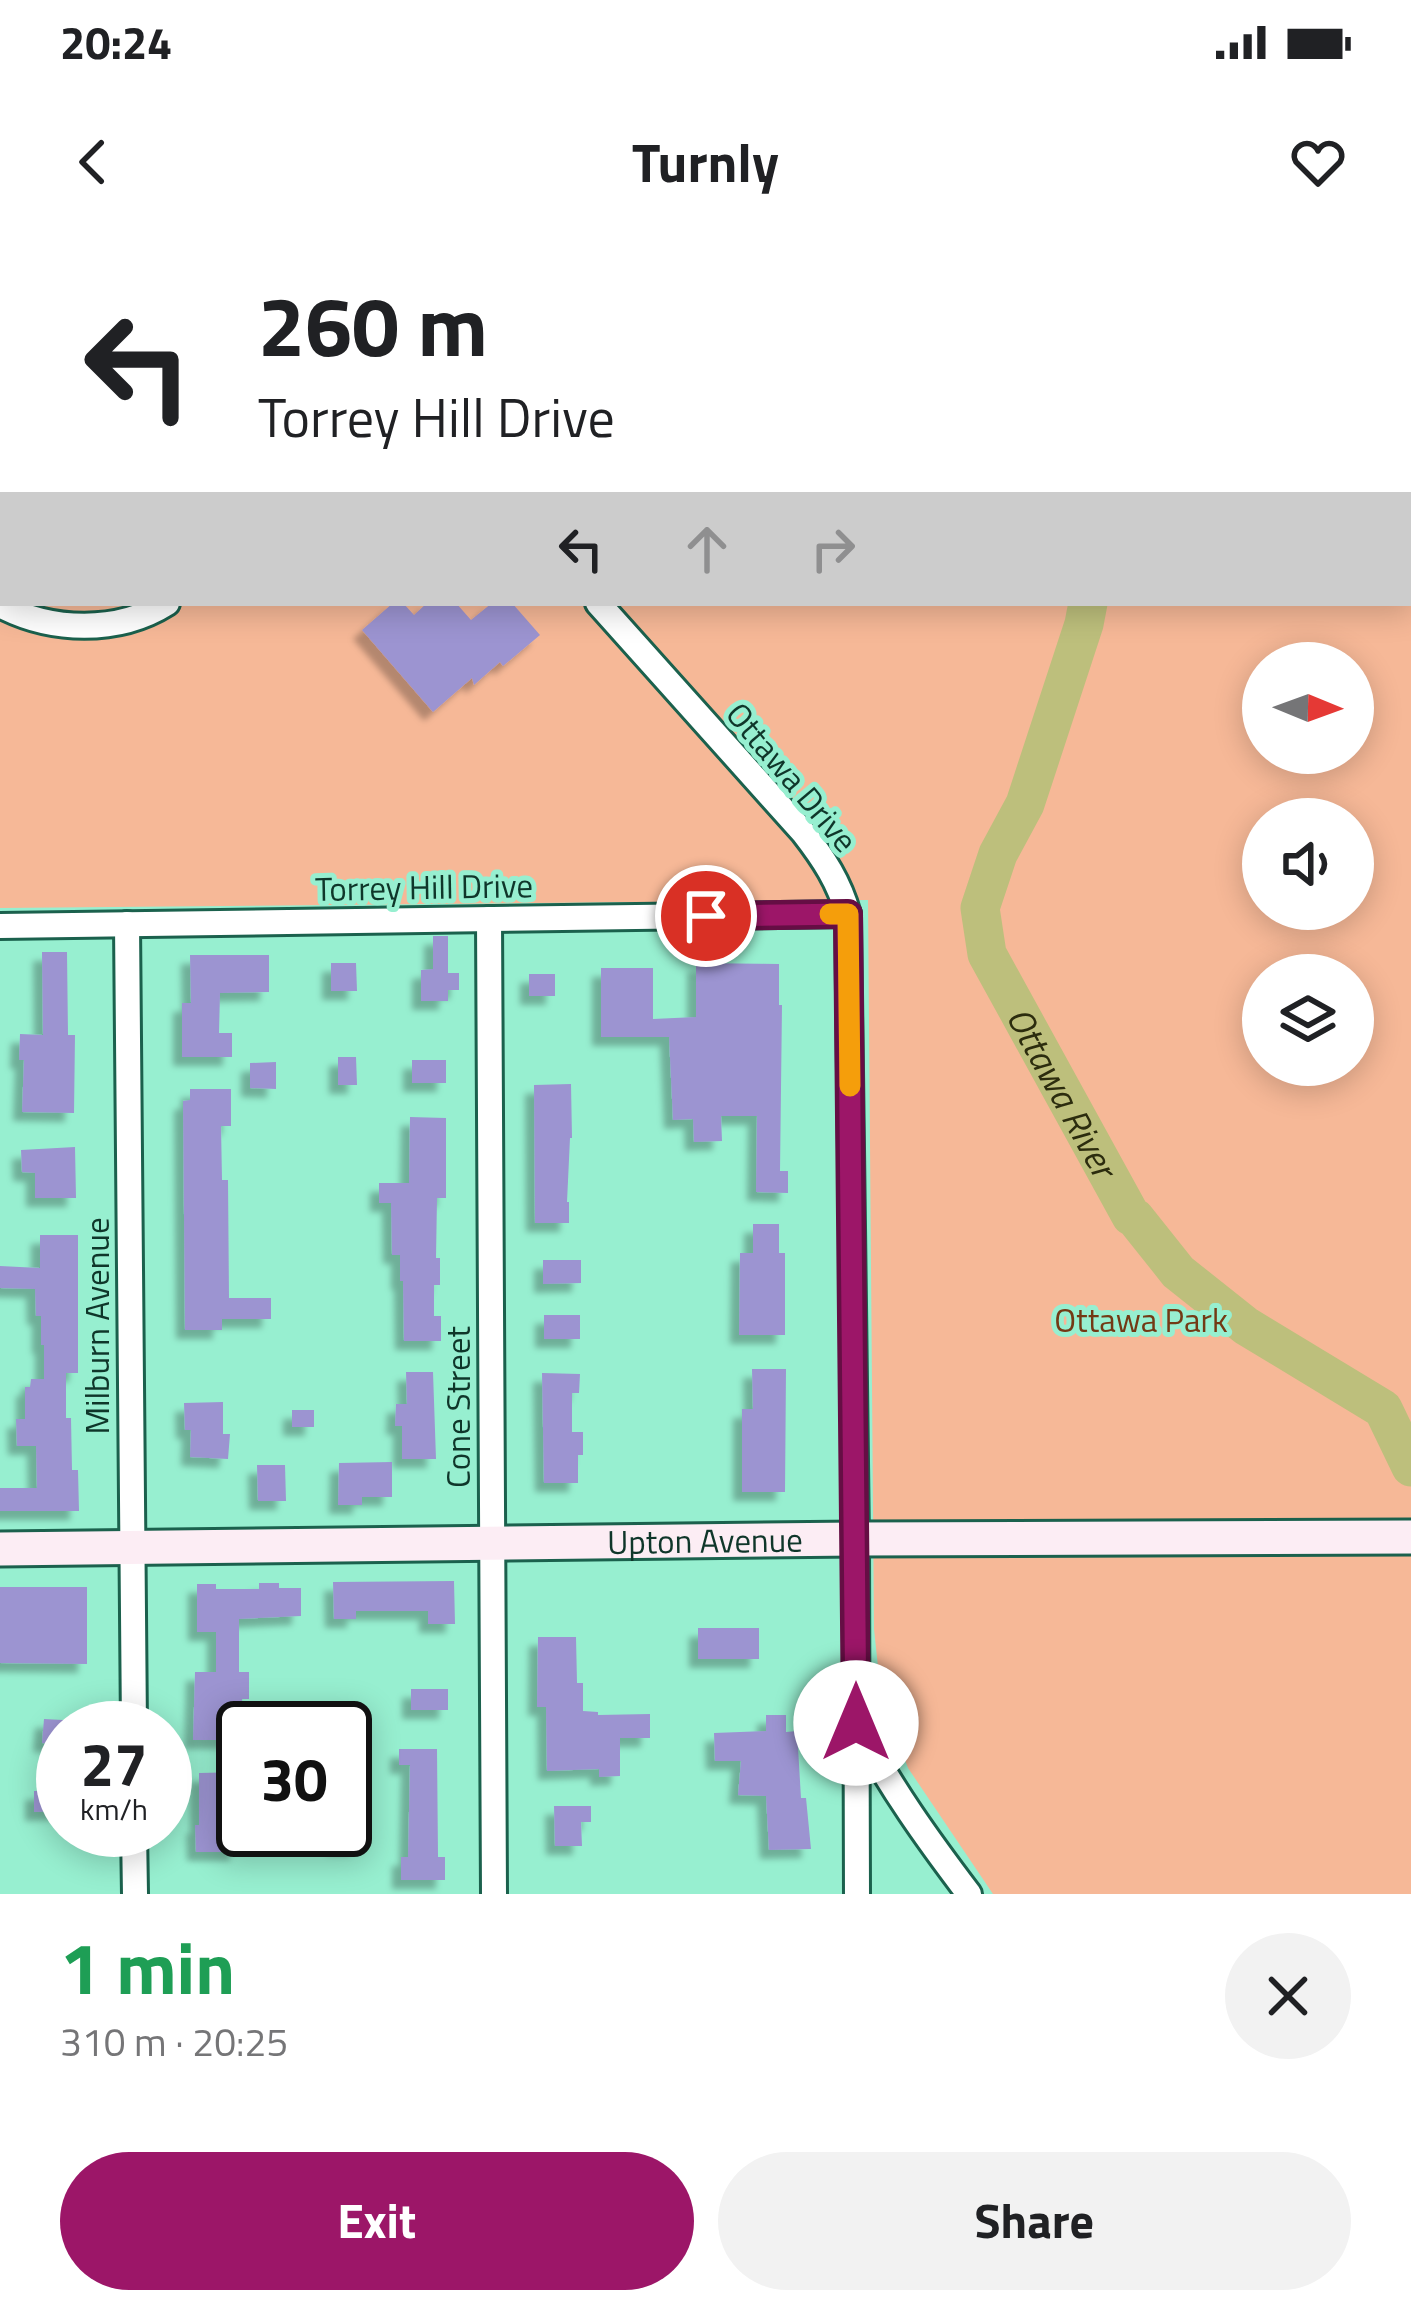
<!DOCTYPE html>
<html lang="en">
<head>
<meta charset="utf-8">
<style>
	:root { --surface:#fff; --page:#f2f2f2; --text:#202124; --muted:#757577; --accent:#9c1668 }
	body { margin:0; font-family:"Titillium Web",sans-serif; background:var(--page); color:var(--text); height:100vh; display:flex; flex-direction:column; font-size:45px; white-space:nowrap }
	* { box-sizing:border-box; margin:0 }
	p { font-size:39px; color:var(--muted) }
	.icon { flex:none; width:66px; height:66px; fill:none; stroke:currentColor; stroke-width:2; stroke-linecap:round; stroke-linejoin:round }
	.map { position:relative; height:1654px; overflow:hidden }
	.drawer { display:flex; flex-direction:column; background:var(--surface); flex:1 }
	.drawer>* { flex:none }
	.hud { position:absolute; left:0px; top:0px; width:1413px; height:366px; box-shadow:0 6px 30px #0003; background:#fff; color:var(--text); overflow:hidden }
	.needle { width:78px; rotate:91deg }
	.controls { position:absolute; left:1242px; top:402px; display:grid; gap:24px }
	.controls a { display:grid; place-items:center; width:132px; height:132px; border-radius:50%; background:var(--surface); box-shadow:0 6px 30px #0003; font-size:60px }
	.speed { position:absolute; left:36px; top:1461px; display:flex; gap:24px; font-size:60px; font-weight:700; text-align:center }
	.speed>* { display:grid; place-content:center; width:156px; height:156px; border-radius:50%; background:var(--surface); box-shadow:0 6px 30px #0003; line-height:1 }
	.speed small { font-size:30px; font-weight:400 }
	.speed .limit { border:6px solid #111; border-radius:18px; background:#fff; color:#111 }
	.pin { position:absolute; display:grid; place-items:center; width:102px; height:102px; color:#fff; margin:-51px; border:6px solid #fff; border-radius:50%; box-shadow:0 3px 12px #0007 }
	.me { position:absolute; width:132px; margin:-66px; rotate:0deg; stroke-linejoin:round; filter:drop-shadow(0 0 9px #0008) }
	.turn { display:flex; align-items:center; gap:42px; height:252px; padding:0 60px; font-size:54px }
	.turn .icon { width:156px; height:156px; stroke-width:2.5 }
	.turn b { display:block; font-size:84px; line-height:102px }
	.lanes { display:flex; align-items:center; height:114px; padding:0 60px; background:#0003; justify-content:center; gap:60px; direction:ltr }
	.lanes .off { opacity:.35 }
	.round { display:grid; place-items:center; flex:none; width:126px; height:126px; border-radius:63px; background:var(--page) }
	.overview { display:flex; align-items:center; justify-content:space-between; height:204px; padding:0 60px }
	h1 { font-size:72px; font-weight:700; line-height:90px; color:#1e9e55 }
	.cta { display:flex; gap:24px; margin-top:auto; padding:24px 60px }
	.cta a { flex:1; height:138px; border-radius:72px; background:var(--accent); color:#fff; font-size:48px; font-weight:700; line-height:138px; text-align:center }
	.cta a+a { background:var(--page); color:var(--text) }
	.status { display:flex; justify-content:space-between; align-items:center; height:84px; padding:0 60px; background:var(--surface); direction:ltr }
	.status svg { height:33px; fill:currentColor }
	header { display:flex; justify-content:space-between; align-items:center; height:156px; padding:0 60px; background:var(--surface); font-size:54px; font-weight:700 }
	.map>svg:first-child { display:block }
	.green { fill:#f6b897; fill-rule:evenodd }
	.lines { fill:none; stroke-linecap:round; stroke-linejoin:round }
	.river { stroke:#bdbf7c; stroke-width:39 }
	.building { fill:#9c94d1; filter:url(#shadow) }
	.street-casing { stroke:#1b614d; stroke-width:30 }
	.secondary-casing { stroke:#1b614d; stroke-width:39 }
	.street { stroke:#fff; stroke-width:24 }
	.secondary { stroke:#fcedf4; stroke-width:33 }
	.route-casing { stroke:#650e44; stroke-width:30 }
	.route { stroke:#9c1668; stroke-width:21 }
	.slow { stroke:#f59e0b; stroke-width:21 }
	.labels { text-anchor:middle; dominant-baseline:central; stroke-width:10; stroke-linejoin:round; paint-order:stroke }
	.street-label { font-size:33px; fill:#0f362a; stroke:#97efd0 }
	.park-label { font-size:33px; fill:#733914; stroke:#97efd0 }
	.water-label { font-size:36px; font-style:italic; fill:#2c2c0e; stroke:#97efd0 }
</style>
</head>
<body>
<div class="status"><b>20:24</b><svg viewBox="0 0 49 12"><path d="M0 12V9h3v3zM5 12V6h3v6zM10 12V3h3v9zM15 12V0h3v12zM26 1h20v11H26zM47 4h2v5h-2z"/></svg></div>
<header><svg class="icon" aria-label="back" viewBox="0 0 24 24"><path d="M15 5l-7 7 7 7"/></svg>Turnly<svg class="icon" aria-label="heart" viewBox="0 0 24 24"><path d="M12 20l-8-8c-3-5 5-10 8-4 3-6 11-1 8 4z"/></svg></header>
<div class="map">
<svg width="1411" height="1654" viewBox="0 0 1411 1654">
	<defs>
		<filter id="shadow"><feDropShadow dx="-9" dy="9" stdDeviation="3" flood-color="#0004"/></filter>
	</defs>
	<rect width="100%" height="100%" fill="#97efd0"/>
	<!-- green -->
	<path class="green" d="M0 0H1411V1654H993L908 1528 881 1455 874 1389 868 660 0 668ZM3 3H1410V363H3ZM1263 423H1353V513H1263ZM1263 579H1353V669H1263ZM1263 735H1353V825H1263Z"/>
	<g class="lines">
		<!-- river -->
		<g class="river">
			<path d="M574 0 580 3"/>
			<path id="s1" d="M1088 363 1084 384 1025 564 998 614 980 668 987 714 1131 976 1135 978 1178 1032 1246 1086 1383 1169 1411 1227"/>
		</g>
	</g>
	<!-- building -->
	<g class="building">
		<path d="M393 363H403L414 375 427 363H456L471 380 492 363H512L540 395 503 426 500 422 474 445 472 438 433 472 362 390Z"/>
		<path d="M433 696H448V733H459V750H448V761H421V730L433 729Z"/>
		<path d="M42 712H67L68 795H75L74 873 22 872 24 820H19L20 794 43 795Z"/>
		<path d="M190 715H269V752L220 753 219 793H232V817H182V763H191Z"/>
		<path d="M331 723H356L357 751H331Z"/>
		<path d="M696 723 779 724V765H782L780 931H788V953L756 952 757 876H721L722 901 694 902 693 879 673 880 669 797H601V728H653V779L696 777Z"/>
		<rect x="529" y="734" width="26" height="22"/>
		<path d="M338 817H356L357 845H338Z"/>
		<rect x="412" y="820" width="34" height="23"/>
		<path d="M276 822V849L250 848V823Z"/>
		<path d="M571 844 572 898H570L567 962H569V983H535L534 845Z"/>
		<path d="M190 849H231V886H221L222 940H228L229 1058H271V1079H222V1090H185L183 861 190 860Z"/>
		<path d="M410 877 446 878V958H437L436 1018H440V1045H434V1076H441V1101H404L403 1041H400V1015H392L391 963H379V943H409Z"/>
		<path d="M75 907 76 958H35V933L22 932 21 910Z"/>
		<path d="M753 984H779V1013H785V1095H739L740 1013H753Z"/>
		<path d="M40 995H78V1133H66V1178H71L72 1230H78L79 1271H0V1248H37L36 1206H17L16 1179H25V1147H30L31 1139H44V1105H41V1076H36L35 1049 0 1048V1026L40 1028Z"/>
		<path d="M543 1020H581V1043L543 1044Z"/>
		<rect x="544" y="1075" width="36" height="24"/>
		<path d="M752 1129H786L785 1252H742V1169H753Z"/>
		<path d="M406 1132H433L436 1219H402V1186H395L396 1164H407Z"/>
		<path d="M542 1133 580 1134 579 1153H572V1192H583V1215H578V1243H544Z"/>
		<path d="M223 1162V1194H230L228 1219 190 1217 191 1190H185L184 1163Z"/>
		<rect x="292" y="1170" width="22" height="17"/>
		<path d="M392 1222V1257H362V1265H338L339 1223Z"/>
		<path d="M257 1225H285L286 1261H258Z"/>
		<path d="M454 1341 455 1384H428V1371H356V1379H334L333 1342Z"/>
		<path d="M259 1343H279V1348H301V1376L239 1379V1432H249V1459H242V1500H193L195 1432H216V1392H197V1344H216V1349H259Z"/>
		<path d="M0 1347H87V1424L0 1423Z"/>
		<rect x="698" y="1388" width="61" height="31"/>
		<path d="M538 1397H576L577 1443H583V1471L598 1472V1475L650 1474V1498H620V1536L599 1537V1529L547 1531 546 1467H537Z"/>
		<rect x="411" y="1449" width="37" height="21"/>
		<path d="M766 1475H786V1492L797 1491 801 1558H806L811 1609 769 1610 766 1556 738 1555 741 1521H715L714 1493 766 1491Z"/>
		<path d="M44 1479 63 1480V1504L42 1503Z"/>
		<path d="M399 1509H437L438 1617H445V1640H401V1617H408L410 1525H399Z"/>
		<path d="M243 1532V1558H230V1596H239V1612H196L195 1585H199V1533Z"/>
		<path d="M63 1550V1571L34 1572V1551Z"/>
		<path d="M554 1566H591V1582H581L582 1606H555Z"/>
		<rect x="336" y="1590" width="23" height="16"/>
	</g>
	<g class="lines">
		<!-- street casing -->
		<g class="street-casing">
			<g id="street">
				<path d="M234 0 238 3"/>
				<path d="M598 363 803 592C824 619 839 642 848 674L856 1299 857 1654"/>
				<path d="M0 365C51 392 118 394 167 363"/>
				<path d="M489 679 494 1654"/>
				<path d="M127 684 134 1488"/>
				<path d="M0 686 848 674"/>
				<path d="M858 1486C890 1547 928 1600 969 1654"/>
				<path d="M134 1590 135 1654"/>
			</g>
		</g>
		<!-- secondary casing -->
		<g class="secondary-casing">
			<g id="secondary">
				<path id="s2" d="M0 1309 856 1299 1411 1297"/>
			</g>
		</g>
		<!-- street -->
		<use href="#street" class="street"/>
		<!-- secondary -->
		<use href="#secondary" class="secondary"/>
	</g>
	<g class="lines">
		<!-- route casing -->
		<g class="route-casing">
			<path id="route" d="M706 676 848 674 856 1483"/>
		</g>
		<!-- route -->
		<use href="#route" class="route"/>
		<!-- slow -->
		<path class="slow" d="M830 674H848L850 846"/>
	</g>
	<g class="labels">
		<!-- street labels -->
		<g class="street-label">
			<text transform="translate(792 537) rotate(50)">Ottawa Drive</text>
			<text transform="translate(424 647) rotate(-1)">Torrey Hill Drive</text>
			<text transform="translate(97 1086) rotate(-90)">Milburn Avenue</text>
			<text transform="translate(458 1167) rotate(-90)">Cone Street</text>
			<text stroke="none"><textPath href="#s2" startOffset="705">Upton Avenue</textPath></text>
		</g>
		<!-- park labels -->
		<g class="park-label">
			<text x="1141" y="1080">Ottawa Park</text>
		</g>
		<!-- water labels -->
		<g class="water-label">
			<text stroke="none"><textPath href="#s1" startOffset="528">Ottawa River</textPath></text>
		</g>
	</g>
</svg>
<div class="controls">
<a><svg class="needle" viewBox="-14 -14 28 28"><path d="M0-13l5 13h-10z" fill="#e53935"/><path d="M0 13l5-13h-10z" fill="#757577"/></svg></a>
<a><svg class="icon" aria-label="sound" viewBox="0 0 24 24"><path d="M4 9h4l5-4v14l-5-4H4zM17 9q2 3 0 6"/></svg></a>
<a><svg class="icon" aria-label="layers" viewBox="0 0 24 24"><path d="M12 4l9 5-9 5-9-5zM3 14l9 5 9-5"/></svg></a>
</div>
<div class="speed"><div>27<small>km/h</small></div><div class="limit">30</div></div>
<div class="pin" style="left:706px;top:676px;background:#d93025"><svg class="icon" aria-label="arrive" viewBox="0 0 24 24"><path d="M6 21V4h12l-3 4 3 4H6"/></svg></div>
<svg class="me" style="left:856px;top:1483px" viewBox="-20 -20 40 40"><circle r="19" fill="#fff"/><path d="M0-13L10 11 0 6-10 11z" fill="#9c1668"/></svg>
<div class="hud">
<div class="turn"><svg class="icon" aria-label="left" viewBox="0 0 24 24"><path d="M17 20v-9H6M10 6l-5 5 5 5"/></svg><div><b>260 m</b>Torrey Hill Drive</div></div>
<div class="lanes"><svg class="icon" aria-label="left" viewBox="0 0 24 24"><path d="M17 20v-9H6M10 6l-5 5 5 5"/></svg><svg class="icon off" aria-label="ahead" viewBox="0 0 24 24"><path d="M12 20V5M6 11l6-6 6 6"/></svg><svg class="icon off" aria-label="right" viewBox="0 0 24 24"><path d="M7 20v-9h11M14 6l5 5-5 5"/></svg></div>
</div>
</div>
<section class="drawer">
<div class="overview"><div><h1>1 min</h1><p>310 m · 20:25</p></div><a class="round"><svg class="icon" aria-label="close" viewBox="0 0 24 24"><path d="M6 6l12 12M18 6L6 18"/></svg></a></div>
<div class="cta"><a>Exit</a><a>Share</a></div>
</section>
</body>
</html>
